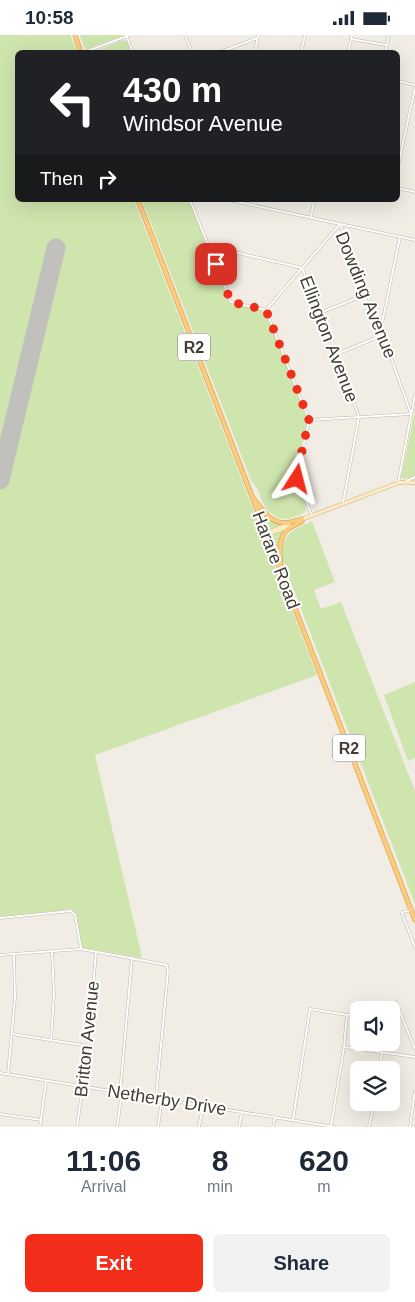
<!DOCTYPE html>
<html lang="en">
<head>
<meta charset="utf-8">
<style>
	:root { --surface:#fff; --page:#f2f2f3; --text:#1f2937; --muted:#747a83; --accent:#f22e1b }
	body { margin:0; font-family:Helvetica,sans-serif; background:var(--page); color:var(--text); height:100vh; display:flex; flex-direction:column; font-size:19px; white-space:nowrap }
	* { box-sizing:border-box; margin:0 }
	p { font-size:16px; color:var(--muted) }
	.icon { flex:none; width:28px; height:28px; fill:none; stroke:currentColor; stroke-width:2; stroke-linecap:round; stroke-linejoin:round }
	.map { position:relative; height:1092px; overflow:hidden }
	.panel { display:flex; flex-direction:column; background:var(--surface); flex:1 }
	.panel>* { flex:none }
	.hud { position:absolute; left:15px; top:15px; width:385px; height:152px; border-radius:8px; box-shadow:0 5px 20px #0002; background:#202124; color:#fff; overflow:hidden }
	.fabs { position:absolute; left:350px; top:966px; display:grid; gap:10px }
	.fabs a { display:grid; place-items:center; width:50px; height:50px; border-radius:8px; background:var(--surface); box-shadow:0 5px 20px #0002; font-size:25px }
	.pin { position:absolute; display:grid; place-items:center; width:42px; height:42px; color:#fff; margin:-21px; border-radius:10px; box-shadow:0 2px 8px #0006 }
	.me { position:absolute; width:55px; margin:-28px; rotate:9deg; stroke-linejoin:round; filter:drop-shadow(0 0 4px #0008) }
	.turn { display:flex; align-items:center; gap:18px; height:105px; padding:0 25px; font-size:22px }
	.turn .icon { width:65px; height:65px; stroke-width:2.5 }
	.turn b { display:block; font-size:35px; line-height:42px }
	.then { display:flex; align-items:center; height:48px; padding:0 25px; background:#0003; gap:10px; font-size:19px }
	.eta { display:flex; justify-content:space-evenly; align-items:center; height:85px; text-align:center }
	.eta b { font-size:30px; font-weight:700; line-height:35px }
	.button { display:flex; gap:10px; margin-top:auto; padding:10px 25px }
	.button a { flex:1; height:58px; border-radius:8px; background:var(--accent); color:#fff; font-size:20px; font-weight:700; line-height:58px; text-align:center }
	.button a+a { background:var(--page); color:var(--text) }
	.status { display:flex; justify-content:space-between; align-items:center; height:35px; padding:0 25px; background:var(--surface); direction:ltr }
	.status svg { height:14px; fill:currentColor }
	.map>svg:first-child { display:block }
	.green { fill:#cfe5ae }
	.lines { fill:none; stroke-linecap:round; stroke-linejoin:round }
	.runway { stroke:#c2c0bc; stroke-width:19 }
	.minor-casing { stroke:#bfb7aa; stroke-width:3 }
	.secondary-casing { stroke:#d0bd95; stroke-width:4.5 }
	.trunk-casing { stroke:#d79339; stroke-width:5 }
	.minor { stroke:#fff; stroke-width:2 }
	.secondary { stroke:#fcebc3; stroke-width:3 }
	.trunk { stroke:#f9cc7e; stroke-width:4 }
	.route { stroke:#f22e1b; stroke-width:9; stroke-dasharray:0 16.2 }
	.labels { text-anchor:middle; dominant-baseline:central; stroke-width:4; stroke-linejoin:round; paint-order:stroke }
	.shield { fill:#fff; stroke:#7b7671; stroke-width:1 }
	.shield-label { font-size:16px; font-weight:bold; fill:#433c34 }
	.street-label { font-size:18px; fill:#433c34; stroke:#fff }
</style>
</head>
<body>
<div class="status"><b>10:58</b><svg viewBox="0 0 49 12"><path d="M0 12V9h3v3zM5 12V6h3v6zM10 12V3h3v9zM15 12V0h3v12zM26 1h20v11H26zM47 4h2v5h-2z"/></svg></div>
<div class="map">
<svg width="415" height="1092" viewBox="0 0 415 1092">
	<rect width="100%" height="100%" fill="#f1ede4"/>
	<!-- green -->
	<g class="green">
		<path d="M0 0H70L77 17 18 18V165H134L317 640 95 720 141 918V923L84 913 82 912 76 879 71 874 32 879 0 881Z"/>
		<path d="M80 0H123V1L87 14 84 12Z"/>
		<path d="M123 5 128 7 132 18H91Z"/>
		<path d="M142 165H189L229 267 233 269 260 275 265 278 275 300 307 385V389C304 403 295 427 296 440 297 452 306 462 306 475L304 478 289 484 278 483 268 476 263 469 258 455 251 445Z"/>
		<path d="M415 376V444L406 443 403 444 401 442Z"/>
		<path d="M261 474 267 481 288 489 269 495Z"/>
		<path d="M312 486 335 547 314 555 321 574 341 567 415 756V869L283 527C281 500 289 496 312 486Z"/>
		<path d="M287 493 284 498 279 521 271 500Z"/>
		<path d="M415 647V723L408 726 384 660Z"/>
	</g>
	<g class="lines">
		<!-- runway -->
		<path class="runway" d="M0 445 56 213"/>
		<!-- minor casing -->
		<g class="minor-casing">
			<g id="minor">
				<path d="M126 0 133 18"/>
				<path d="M185 0 192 18"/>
				<path d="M351 4 386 10"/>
				<path d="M82 18 130 0"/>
				<path d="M218 18 257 3"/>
				<path d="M255 18 258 0"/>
				<path d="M301 18 305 0"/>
				<path d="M348 18 352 0"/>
				<path d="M385 18 389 0"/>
				<path d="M398 46 415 50"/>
				<path d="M398 131 415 53"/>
				<path d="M398 153 415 157"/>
				<path d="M190 165 231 267 266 275 309 385 297 442 312 481"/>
				<path d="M229 165 340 189 383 300 411 379 309 385"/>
				<path d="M311 182 314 165"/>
				<path d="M209 211 302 233 337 319 359 382 343 468"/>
				<path d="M266 275 340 189 415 205"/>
				<path d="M320 278 367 259"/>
				<path d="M381 293 400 202"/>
				<path d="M337 319 383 300"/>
				<path d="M407 446 415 442"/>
				<path d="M398 448 415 360"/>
				<path d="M411 875 403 877 402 879 415 912"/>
				<path d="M0 883 71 876 75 880 81 913"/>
				<path d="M0 920 81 914 167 930 168 936 156 1063"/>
				<path d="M396 967 415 1014"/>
				<path d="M368 975 381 971"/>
				<path d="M12 999 88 1011"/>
				<path d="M51 1005 54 959 52 916"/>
				<path d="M344 1012 415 1022"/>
				<path d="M379 1035 382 1018"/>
				<path d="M0 1038 334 1092"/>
				<path d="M8 1039 15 963 14 920"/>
				<path d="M120 1058 132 923"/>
				<path d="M0 1079 41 1085"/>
				<path d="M293 1085 310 974 347 980 359 977"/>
				<path d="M331 1091 344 1012 347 980"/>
				<path d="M40 1092 46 1046"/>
				<path d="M77 1092 88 1011 96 917"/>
				<path d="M117 1092 122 1058"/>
				<path d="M158 1092 162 1064"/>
				<path d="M199 1092 203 1071"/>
				<path d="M239 1092 242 1077"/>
				<path d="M273 1092 275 1083"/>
				<path d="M369 1092 374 1068"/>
				<path d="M410 1092 415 1056"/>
			</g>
		</g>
		<!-- secondary casing -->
		<g class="secondary-casing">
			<g id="secondary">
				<path d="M300 485 398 448 405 447 415 448"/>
				<path d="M266 498 289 489"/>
				<path d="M267 500 290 491"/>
			</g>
		</g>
		<!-- trunk casing -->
		<g class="trunk-casing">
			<g id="trunk">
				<path d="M75 0 81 18"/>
				<path d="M138 165 415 885"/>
				<path d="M253 463C262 474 270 488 285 488 290 488 297 485 302 484"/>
				<path d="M281 534C280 521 277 504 288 494 292 491 298 489 302 486"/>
			</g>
		</g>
		<!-- minor -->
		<use href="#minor" class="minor"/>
		<!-- secondary -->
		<use href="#secondary" class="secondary"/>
		<!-- trunk -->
		<use href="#trunk" class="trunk"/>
	</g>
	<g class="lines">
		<!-- route -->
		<path class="route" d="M216 229 231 267 266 275 309 385 297 438V444"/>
	</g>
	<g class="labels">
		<!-- shield labels -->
		<g class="shield">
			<rect x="178" y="298.5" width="32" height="27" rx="4"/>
			<rect x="333" y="699.5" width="32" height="27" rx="4"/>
		</g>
		<g class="shield-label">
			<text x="194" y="312">R2</text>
			<text x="349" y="713">R2</text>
		</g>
		<!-- street labels -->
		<g class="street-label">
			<text transform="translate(366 260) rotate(68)">Dowding Avenue</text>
			<text transform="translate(329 304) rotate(69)">Ellington Avenue</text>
			<text transform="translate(276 525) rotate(69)">Harare Road</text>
			<text transform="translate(87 1004) rotate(-84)">Britton Avenue</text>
			<text transform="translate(167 1065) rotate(9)">Netherby Drive</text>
		</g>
	</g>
</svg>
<div class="fabs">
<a><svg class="icon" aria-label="sound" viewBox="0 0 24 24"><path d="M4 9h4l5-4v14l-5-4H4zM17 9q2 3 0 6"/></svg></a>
<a><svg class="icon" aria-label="layers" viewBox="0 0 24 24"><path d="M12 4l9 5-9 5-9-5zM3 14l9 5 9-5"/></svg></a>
</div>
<div class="pin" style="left:216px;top:229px;background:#d93025"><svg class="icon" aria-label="arrive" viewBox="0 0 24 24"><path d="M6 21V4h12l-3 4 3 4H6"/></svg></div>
<svg class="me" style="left:297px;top:444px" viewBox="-20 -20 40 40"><path d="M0-17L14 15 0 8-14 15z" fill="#f22e1b" stroke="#fff" stroke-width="4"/></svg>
<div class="hud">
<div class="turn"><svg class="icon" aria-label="left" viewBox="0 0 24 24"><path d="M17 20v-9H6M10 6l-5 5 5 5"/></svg><div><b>430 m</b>Windsor Avenue</div></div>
<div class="then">Then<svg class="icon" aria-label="right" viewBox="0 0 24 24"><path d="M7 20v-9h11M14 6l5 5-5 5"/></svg></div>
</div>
</div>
<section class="panel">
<div class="eta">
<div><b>11:06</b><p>Arrival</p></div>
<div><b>8</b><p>min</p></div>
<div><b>620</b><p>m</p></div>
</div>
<div class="button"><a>Exit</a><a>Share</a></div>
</section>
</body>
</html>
